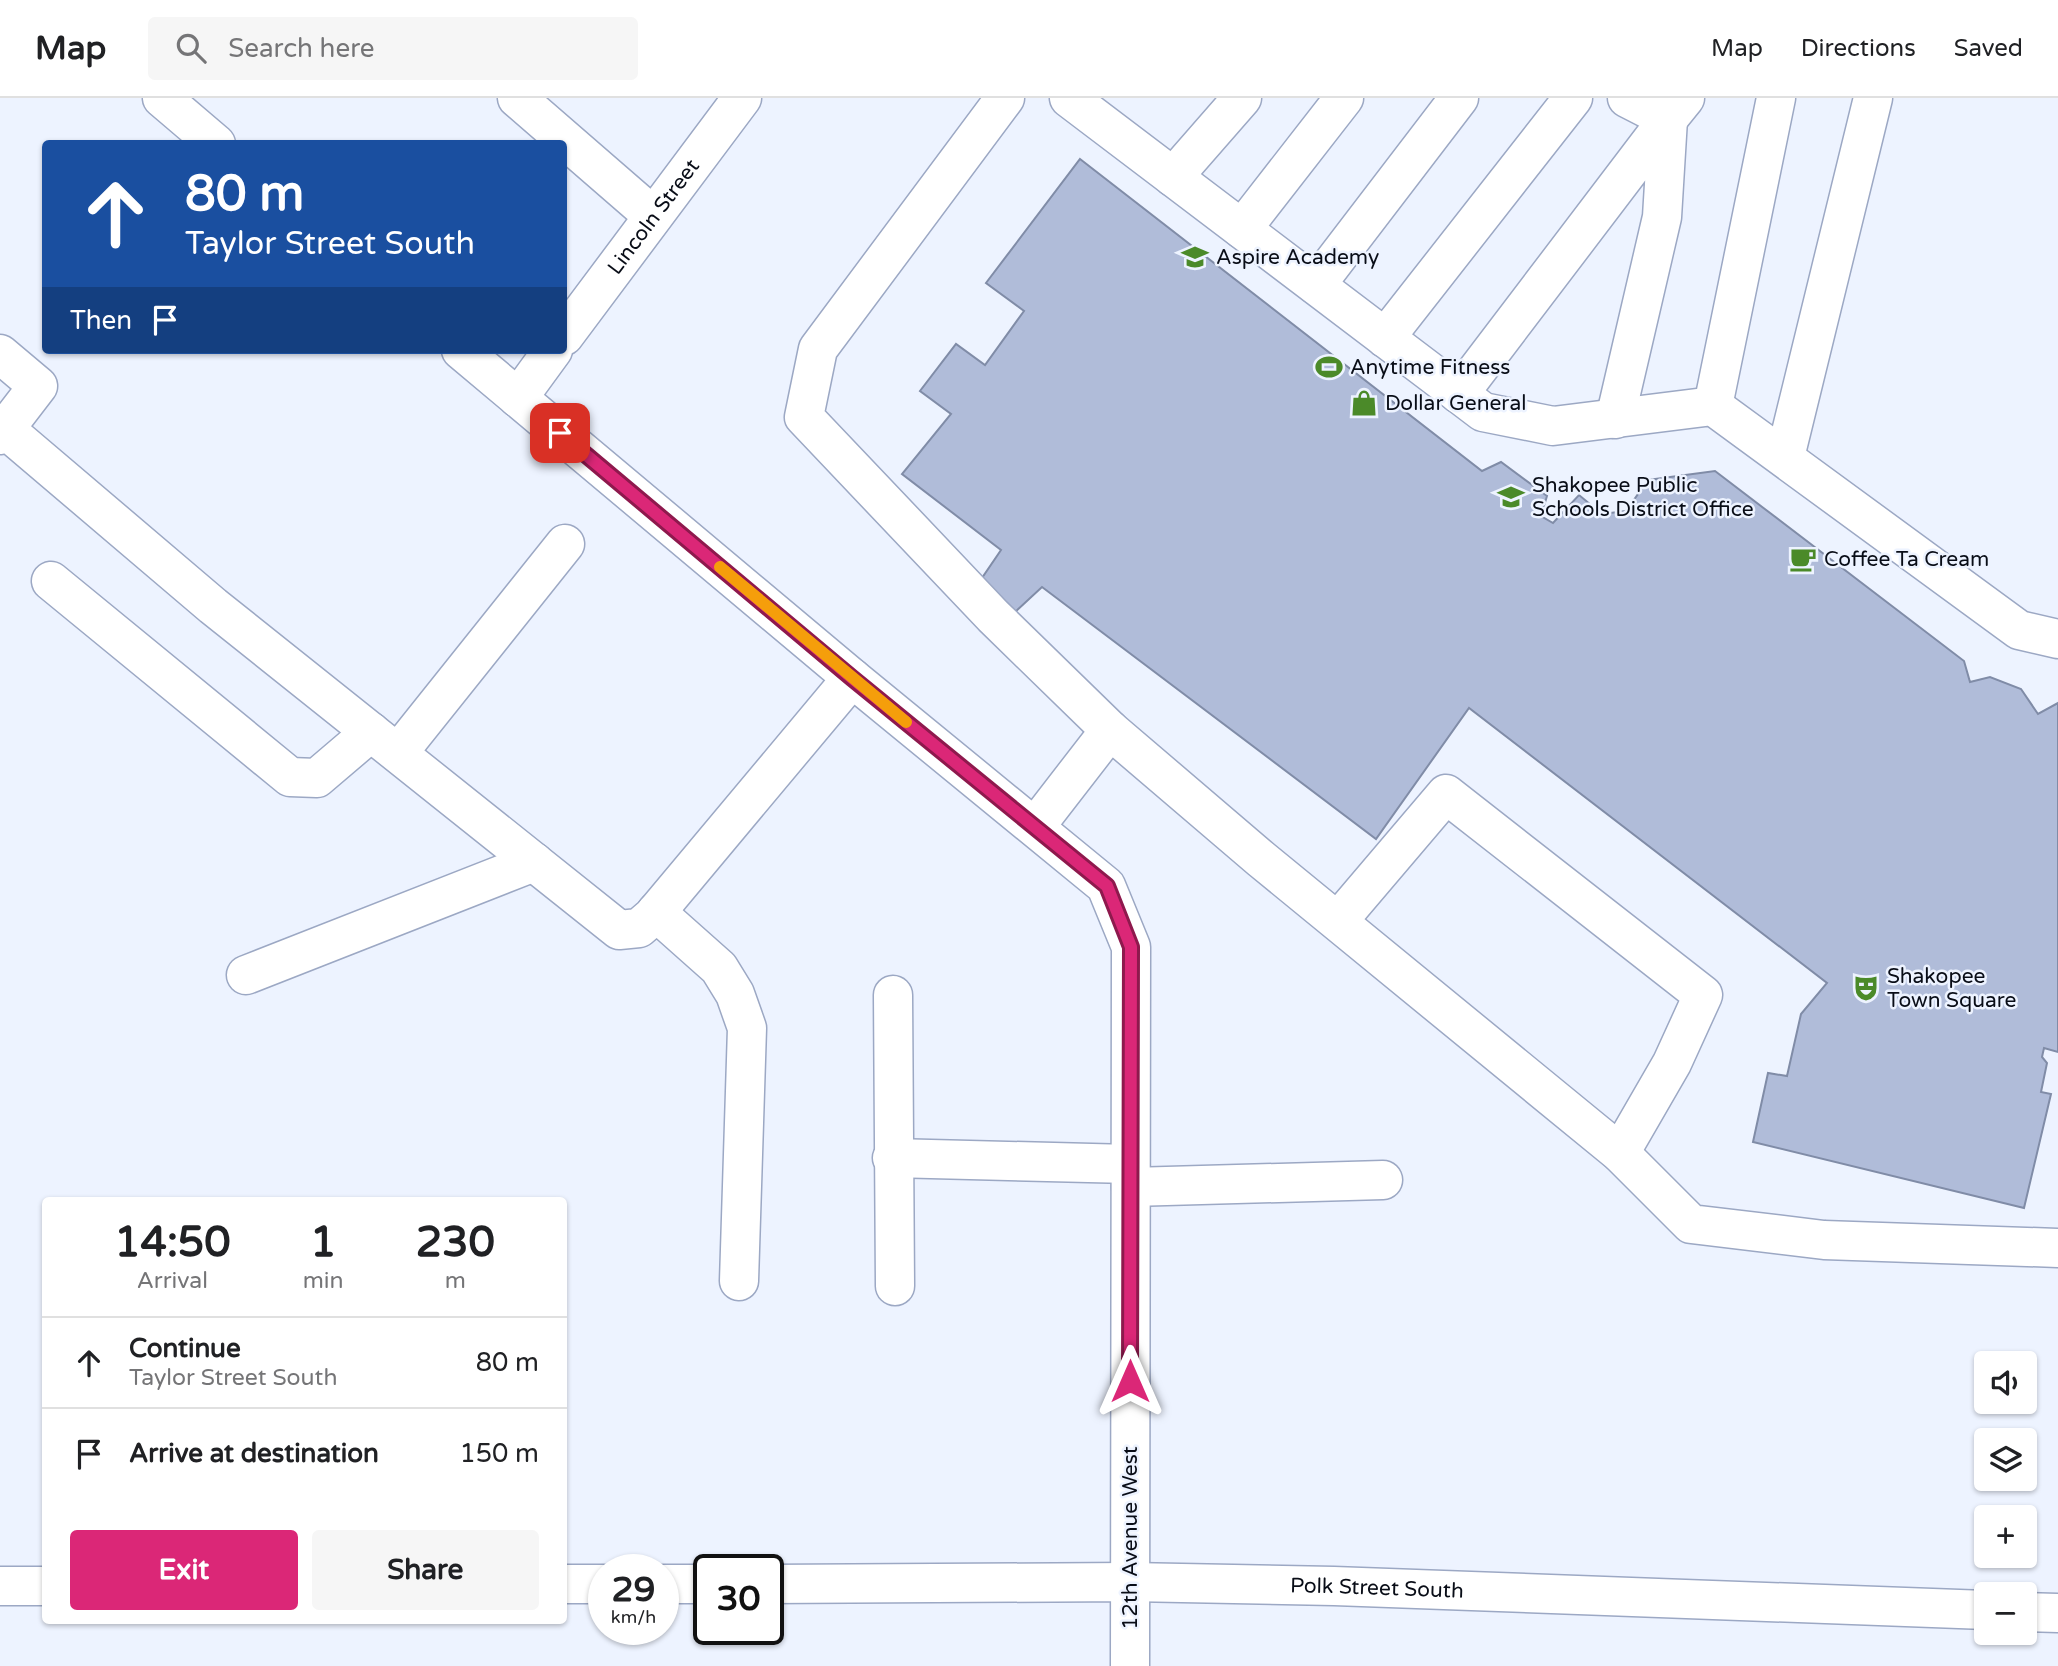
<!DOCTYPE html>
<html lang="en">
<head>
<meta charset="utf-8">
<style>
	:root { --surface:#fff; --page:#f6f6f6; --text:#202124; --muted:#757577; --line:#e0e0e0; --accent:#db2777 }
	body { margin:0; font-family:"Varela Round",sans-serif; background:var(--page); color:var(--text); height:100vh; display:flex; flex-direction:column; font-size:26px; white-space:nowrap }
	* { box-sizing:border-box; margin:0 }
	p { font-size:23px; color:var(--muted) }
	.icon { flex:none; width:38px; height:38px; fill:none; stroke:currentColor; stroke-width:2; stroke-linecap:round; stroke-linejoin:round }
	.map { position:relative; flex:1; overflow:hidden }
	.panel { position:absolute; left:42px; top:1099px; width:525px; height:427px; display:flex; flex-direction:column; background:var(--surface); border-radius:7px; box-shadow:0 2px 5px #0004 }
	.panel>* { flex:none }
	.top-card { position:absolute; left:42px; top:42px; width:525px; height:214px; border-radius:7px; box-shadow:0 2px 5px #0004; background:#1a4fa0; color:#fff; overflow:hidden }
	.controls { position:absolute; left:1974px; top:1253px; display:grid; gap:14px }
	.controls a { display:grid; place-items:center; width:63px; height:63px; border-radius:7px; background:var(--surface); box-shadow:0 2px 5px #0004; font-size:35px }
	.speed { position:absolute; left:588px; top:1456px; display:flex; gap:14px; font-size:35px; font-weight:700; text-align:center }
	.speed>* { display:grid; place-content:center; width:91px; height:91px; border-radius:50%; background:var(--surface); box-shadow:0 2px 5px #0004; line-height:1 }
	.speed small { font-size:18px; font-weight:400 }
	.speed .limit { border:4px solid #111; border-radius:10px; background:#fff; color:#111 }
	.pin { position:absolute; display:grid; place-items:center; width:60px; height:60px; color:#fff; margin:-30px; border-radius:14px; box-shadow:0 4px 10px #0006 }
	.me { position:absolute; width:77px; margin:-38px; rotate:0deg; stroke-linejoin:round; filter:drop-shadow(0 0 5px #0008) }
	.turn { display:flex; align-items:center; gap:24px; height:147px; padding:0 28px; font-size:32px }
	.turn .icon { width:91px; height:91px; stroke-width:2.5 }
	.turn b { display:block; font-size:49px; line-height:60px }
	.then { display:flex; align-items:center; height:66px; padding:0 28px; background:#0003; gap:14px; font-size:26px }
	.eta { display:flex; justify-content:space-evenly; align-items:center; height:119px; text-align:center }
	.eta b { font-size:42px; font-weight:700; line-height:49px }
	.button { display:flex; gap:14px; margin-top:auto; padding:14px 28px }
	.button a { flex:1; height:80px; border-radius:7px; background:var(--accent); color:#fff; font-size:28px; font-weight:700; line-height:80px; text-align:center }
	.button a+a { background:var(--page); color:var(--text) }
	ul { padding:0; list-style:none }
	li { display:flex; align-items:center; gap:21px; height:91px; padding:0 28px; border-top:2px solid var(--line) }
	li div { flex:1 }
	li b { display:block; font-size:26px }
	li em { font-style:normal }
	header { display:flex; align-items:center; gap:42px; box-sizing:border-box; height:98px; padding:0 35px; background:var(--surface); border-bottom:2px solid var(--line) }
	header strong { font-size:33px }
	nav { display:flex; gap:38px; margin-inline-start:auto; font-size:24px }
	.search { width:490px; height:63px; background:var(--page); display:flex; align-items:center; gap:18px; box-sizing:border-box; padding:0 24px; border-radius:7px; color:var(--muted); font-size:26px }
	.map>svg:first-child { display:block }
	.building { fill:#b0bcd9; stroke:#808ca7; stroke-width:2 }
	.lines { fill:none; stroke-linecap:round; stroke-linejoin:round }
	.minor-casing { stroke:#9ca8c4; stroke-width:41 }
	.minor { stroke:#fff; stroke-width:38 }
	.route-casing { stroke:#8e194d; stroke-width:18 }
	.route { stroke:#db2777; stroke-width:12 }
	.slow { stroke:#f59e0b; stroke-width:12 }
	.labels { text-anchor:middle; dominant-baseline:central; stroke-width:5; stroke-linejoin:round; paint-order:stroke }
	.street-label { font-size:21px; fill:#090d17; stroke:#edf3ff }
	.poi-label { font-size:21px; fill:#090d17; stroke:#edf3ff; text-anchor:start }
</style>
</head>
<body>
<header>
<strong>Map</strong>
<div class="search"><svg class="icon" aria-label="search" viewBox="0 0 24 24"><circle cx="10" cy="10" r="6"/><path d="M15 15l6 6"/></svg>Search here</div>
<nav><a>Map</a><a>Directions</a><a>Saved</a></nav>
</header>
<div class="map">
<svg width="2058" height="1568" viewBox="0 0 2058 1568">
	<rect width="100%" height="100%" fill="#edf3ff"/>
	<!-- building -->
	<path class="building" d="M1080 61 1482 373 1501 364 1547 398 1541 418 1553 425 1579 397 1602 416 1626 413 1648 382 1715 373 1964 563 1970 584 1990 579 2021 591 2038 616 2058 605V954L2044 950 2042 959 2047 965 2041 994 2051 996 2024 1110 1753 1044 1768 975 1787 978 1801 916 1827 885 1469 610 1376 741 1042 489 1013 516 982 480 1001 452 902 376 951 316 920 293 956 246 985 267 1024 213 986 185Z"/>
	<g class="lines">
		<!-- minor casing -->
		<g class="minor-casing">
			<g id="minor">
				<path d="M162 0 216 46"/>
				<path d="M517 0 653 118"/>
				<path d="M1005 0 818 251 804 319 993 518 1110 632"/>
				<path d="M1069 0 1483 314 1553 328 1713 308 2019 532 2058 541"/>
				<path d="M1627 0 1668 21 1685 0"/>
				<path d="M1173 79 1242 0"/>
				<path d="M1242 131 1344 0"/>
				<path d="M1316 187 1459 0"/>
				<path id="s1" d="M564 238 742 0"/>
				<path d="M1385 240 1573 0"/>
				<path d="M461 252 852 580 1106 788 1131 849 1130 1568"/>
				<path d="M0 256 38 288 5 331"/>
				<path d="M1459 296 1668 21 1662 119 1615 321"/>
				<path d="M518 300 553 252"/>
				<path d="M1713 308 1776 0"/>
				<path d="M0 337 5 331 213 508 619 832 639 830 653 818 852 580"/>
				<path d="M1785 359 1873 0"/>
				<path d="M51 483 290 679 317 680 371 634"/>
				<path d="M398 655 565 446"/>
				<path d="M1035 729 1110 632 1261 761 1620 1055 1691 1126 1824 1142 2058 1150"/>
				<path d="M656 814 719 870 735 896 747 930 739 1183"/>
				<path d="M1338 823 1446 696 1703 897 1672 965 1620 1055"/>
				<path d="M246 877 534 764"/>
				<path d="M893 897 895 1188"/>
				<path d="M892 1060 1130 1066"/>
				<path d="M1131 1089 1383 1082"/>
				<path d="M564 1486H604"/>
				<path d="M663 1486H709"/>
				<path id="s2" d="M768 1486 1130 1484 1334 1488 1986 1512"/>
				<path d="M0 1488H46"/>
				<path d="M2025 1514 2058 1515"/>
			</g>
		</g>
		<!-- minor -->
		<use href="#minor" class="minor"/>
	</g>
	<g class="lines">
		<!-- route casing -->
		<g class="route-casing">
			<path id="route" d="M560 335 852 580 1107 788 1131 849 1130 1283"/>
		</g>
		<!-- route -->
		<use href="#route" class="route"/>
		<!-- slow -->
		<path class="slow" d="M720 469 906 624"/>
	</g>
	<!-- icons -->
	<defs>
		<g id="school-bare" transform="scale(2.1)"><path d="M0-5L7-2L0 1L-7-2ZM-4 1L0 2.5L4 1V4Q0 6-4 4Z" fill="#4b8a29" stroke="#edf3ff" stroke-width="2.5" paint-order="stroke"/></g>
		<g id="stadium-bare" transform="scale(2.1)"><path d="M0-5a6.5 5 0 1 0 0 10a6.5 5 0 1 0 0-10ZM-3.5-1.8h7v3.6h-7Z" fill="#4b8a29" stroke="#edf3ff" stroke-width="2.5" paint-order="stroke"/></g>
		<g id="shop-bare" transform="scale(2.1)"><path d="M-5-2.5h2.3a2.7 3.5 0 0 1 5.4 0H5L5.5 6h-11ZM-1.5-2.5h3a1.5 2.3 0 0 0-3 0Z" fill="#4b8a29" stroke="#edf3ff" stroke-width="2.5" paint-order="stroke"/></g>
		<g id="cafe-bare" transform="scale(2.1)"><path d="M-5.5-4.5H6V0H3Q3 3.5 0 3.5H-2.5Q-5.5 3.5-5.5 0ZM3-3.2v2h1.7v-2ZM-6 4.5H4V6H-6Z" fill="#4b8a29" stroke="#edf3ff" stroke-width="2.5" paint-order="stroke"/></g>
		<g id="theatre-bare" transform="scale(2.1)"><path d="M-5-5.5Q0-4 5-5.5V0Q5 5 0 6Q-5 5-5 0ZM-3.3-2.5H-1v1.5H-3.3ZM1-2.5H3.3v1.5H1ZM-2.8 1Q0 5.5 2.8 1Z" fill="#4b8a29" stroke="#edf3ff" stroke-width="2.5" paint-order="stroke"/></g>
	</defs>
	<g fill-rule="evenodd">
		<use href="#school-bare" x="1195" y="159"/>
		<use href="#stadium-bare" x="1329" y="269"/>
		<use href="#shop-bare" x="1364" y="305"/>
		<use href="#school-bare" x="1511" y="399"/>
		<use href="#cafe-bare" x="1803" y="461"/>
		<use href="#theatre-bare" x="1866" y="890"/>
	</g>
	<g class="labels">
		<!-- street labels -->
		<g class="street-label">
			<text stroke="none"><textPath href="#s1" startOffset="149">Lincoln Street</textPath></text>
			<text transform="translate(1130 1440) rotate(-90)">12th Avenue West</text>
			<text stroke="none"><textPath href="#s2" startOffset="609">Polk Street South</textPath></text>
		</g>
		<!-- poi labels -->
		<g class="poi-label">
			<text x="1216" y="159">Aspire Academy</text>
			<text x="1350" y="269">Anytime Fitness</text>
			<text x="1385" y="305">Dollar General</text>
			<text x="1532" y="387">Shakopee Public<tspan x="1532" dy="24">Schools District Office</tspan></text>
			<text x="1824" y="461">Coffee Ta Cream</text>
			<text x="1887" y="878">Shakopee<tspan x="1887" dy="24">Town Square</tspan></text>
		</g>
	</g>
</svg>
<div class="controls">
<a><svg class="icon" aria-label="sound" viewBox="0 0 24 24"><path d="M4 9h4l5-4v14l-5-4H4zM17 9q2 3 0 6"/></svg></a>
<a><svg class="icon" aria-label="layers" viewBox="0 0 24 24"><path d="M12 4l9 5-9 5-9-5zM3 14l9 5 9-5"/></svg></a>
<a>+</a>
<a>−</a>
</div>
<div class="speed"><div>29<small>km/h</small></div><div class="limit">30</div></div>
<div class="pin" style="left:560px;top:335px;background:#d93025"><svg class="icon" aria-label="arrive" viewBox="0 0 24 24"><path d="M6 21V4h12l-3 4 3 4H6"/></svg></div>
<svg class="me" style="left:1130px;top:1283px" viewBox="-20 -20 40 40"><path d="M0-17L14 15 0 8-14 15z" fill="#db2777" stroke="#fff" stroke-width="4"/></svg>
<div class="top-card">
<div class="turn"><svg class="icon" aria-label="ahead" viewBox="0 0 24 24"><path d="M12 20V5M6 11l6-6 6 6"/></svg><div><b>80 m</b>Taylor Street South</div></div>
<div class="then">Then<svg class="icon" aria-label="arrive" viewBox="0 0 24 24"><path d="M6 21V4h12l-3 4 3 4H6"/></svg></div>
</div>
<section class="panel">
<div class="eta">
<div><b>14:50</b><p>Arrival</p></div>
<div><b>1</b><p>min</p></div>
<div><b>230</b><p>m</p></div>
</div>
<ul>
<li><svg class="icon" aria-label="ahead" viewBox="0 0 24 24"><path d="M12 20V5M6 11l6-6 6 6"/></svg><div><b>Continue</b><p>Taylor Street South</p></div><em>80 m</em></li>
<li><svg class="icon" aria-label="arrive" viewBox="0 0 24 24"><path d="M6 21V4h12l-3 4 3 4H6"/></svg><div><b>Arrive at destination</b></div><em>150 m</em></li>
</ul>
<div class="button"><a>Exit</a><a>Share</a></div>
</section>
</div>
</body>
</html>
